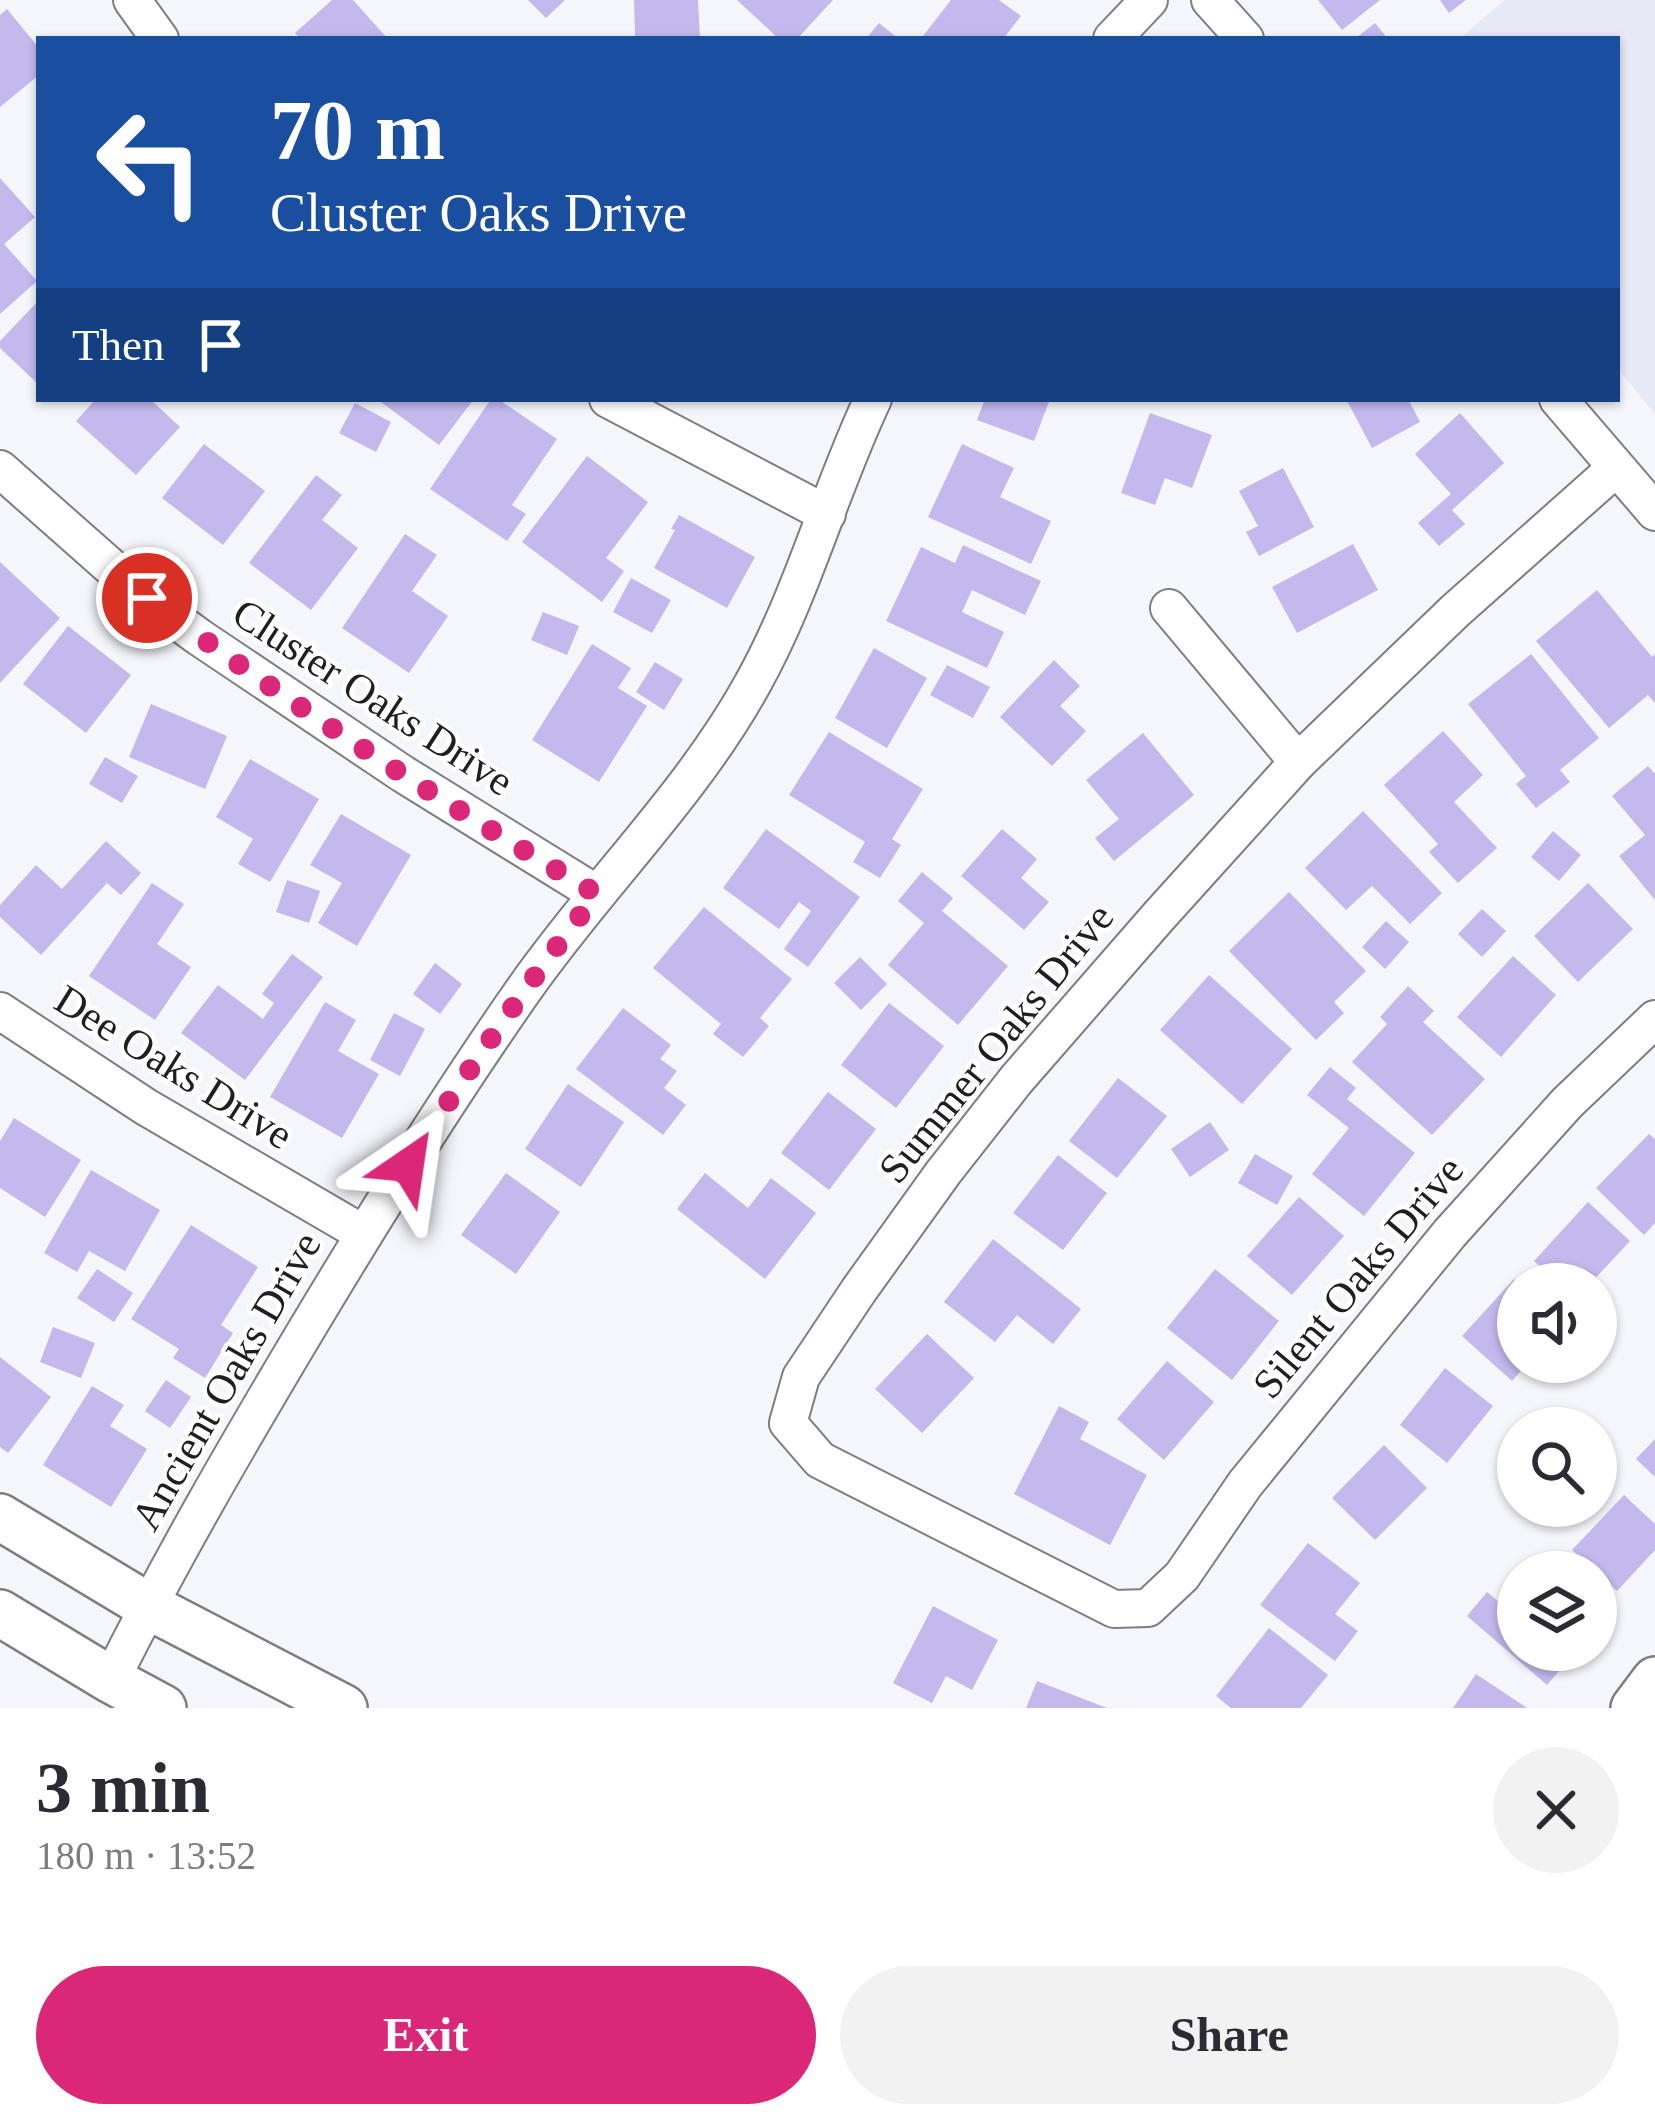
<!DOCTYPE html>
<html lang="en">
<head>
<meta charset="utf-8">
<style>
	:root { --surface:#fff; --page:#f2f2f3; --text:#2b2b33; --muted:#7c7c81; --accent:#db2777 }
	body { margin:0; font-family:"Times New Roman",serif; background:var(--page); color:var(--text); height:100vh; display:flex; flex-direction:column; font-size:45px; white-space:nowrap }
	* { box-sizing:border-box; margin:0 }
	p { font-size:39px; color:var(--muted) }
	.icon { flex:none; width:66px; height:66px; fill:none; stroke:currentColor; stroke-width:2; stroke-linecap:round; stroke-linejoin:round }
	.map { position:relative; height:1708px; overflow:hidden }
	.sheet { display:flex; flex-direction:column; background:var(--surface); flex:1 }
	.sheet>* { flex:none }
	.banner { position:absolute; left:36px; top:36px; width:1584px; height:366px; border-radius:0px; box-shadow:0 3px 9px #0004; background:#1a4fa0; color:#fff; overflow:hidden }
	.fabs { position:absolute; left:1497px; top:1263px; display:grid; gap:24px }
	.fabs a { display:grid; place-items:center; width:120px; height:120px; border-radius:50%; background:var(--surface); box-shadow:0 3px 9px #0004; font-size:60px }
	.pin { position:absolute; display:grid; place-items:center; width:102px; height:102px; color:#fff; margin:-51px; border:6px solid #fff; border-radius:50%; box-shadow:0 3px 12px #0007 }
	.me { position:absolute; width:132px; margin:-66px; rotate:32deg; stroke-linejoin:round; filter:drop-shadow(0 0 9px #0008) }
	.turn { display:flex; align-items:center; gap:42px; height:252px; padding:0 36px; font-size:54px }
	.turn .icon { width:156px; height:156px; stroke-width:2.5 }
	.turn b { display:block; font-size:84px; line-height:102px }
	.then { display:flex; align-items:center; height:114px; padding:0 36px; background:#0003; gap:24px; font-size:45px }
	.round { display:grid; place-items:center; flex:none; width:126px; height:126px; border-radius:63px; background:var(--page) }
	.head { display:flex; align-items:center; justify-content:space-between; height:204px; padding:0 36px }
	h1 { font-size:72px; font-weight:700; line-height:90px }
	.button { display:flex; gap:24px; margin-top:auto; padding:24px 36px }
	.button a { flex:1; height:138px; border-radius:72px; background:var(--accent); color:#fff; font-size:48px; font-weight:700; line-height:138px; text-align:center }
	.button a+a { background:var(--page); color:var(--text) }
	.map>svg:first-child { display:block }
	.built { fill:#e7e9f6 }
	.building { fill:#c4b8ed }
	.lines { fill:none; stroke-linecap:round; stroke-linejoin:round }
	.minor-casing { stroke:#7d7e83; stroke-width:40 }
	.tertiary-casing { stroke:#7d7e83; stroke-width:50 }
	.minor { stroke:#fff; stroke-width:36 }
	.tertiary { stroke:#fff; stroke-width:45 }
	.route { stroke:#db2777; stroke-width:21; stroke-dasharray:0 37.8 }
	.labels { text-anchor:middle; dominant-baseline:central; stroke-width:9; stroke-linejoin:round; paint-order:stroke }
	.street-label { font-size:42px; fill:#1e1f21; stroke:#fff }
</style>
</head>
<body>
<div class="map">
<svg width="1655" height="1708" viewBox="0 0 1655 1708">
	<rect width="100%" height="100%" fill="#f5f6fc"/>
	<!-- built -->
	<path class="built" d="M1505 0H1655V414L1617 368V39H1459Z"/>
	<!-- building -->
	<g class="building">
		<path d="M332 0H353L388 39H301L295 33Z"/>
		<path d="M528 0H565L546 18Z"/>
		<path d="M634 0H698L700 39H635Z"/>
		<path d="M737 0H833L797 39H779Z"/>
		<path d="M951 0H999L1021 16 1003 39H927L923 36Z"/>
		<path d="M1318 0H1380L1342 30Z"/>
		<path d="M1440 0H1466L1449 13Z"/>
		<path d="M7 9 39 48V75L0 107V15Z"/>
		<path d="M879 23 899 39H866Z"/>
		<path d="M1375 23 1388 39H1355Z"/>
		<path d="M0 178 35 217 4 244 37 281 0 314Z"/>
		<path d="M39 300V385L0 348V341Z"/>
		<path d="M96 399H150L180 427 136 475 76 421Z"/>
		<path d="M377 399H474L439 445Z"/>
		<path d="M491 399H498L557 439 512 505 526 514 507 541 430 489Z"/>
		<path d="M985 399H1050L1034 441 977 420Z"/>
		<path d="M1346 399H1408L1420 422 1372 448Z"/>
		<path d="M355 403 391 422 376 452 339 433Z"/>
		<path d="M1150 413 1212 435 1192 488 1165 478 1155 505 1121 493Z"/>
		<path d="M1460 413 1504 463 1452 510 1465 524 1439 546 1418 523 1451 494 1415 454Z"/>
		<path d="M204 444 265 491 223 545 162 498Z"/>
		<path d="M962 444 1014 468 1000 497 1051 521 1031 564 928 517Z"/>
		<path d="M587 456 648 502 606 558 624 571 602 602 522 542Z"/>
		<path d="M1283 468 1314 527 1259 556 1246 532 1258 526 1239 491Z"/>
		<path d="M316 475 342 495 322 520 358 548 311 610 249 563Z"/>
		<path d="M679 515 755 557 727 608 654 568 675 530 671 529Z"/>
		<path d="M405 534 437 555 412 591 448 616 409 673 342 628Z"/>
		<path d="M1353 544 1378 590 1297 633 1272 587Z"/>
		<path d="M963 545 1041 581 1025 615 972 590 962 612 1004 632 987 668 886 621 921 547 955 563Z"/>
		<path d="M0 562 60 618 0 683Z"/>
		<path d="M631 578 671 600 652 633 613 612Z"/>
		<path d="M1597 590 1652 657 1655 654V703L1648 695 1609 728 1536 641Z"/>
		<path d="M543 612 579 626 567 655 531 640Z"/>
		<path d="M68 626 131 675 86 733 23 684Z"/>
		<path d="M592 644 631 668 618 688 647 706 599 782 532 740Z"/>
		<path d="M874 648 927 678 887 748 835 718Z"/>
		<path d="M1531 654 1599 738 1560 770 1570 782 1536 808 1516 784 1526 776 1468 704Z"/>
		<path d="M1054 660 1080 686 1060 706 1086 731 1052 766 1000 717Z"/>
		<path d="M655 662 683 679 664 710 636 692Z"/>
		<path d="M947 665 990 687 973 718 930 695Z"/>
		<path d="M151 704 227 736 205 789 129 757Z"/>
		<path d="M1443 731 1483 775 1454 802 1497 848 1458 883 1429 852 1438 844 1384 785Z"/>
		<path d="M829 732 923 789 892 839 901 845 880 878 853 862 865 842 789 795Z"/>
		<path d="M1143 733 1194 795 1114 861 1095 838 1119 819 1086 780Z"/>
		<path d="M105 757 138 776 122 803 89 784Z"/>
		<path d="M250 759 319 799 270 882 238 864 253 839 216 817Z"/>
		<path d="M1648 766 1655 774V900L1619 856 1645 835 1612 796Z"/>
		<path d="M1363 811 1442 893 1410 924 1372 886 1346 910 1305 868Z"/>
		<path d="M341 814 411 855 357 946 318 923 342 883 310 865Z"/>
		<path d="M766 829 860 897 808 967 784 949 811 911 799 902 779 929 723 888Z"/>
		<path d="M1002 829 1037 859 1021 878 1049 902 1024 930 961 876Z"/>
		<path d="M1553 831 1581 855 1559 881 1531 857Z"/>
		<path d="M106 841 141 873 121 895 107 883 41 955 0 917V905L36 865 62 889Z"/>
		<path d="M922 872 953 898 942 911 1008 966 958 1025 888 965 924 923 898 901Z"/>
		<path d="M287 880 320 891 309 923 276 912Z"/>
		<path d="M152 883 184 904 157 944 191 967 155 1020 89 976Z"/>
		<path d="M1588 883 1633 929 1578 982 1534 936Z"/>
		<path d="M1289 892 1366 971 1334 1002 1344 1013 1316 1040 1229 951Z"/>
		<path d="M704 907 792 979 760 1018 769 1026 743 1057 713 1034 721 1024 653 968Z"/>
		<path d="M1482 909 1506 931 1482 957 1458 934Z"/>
		<path d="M1386 921 1409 942 1385 969 1362 947Z"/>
		<path d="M292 954 323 977 245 1080 181 1033 218 985 263 1019 274 1003 262 994Z"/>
		<path d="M1513 956 1556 995 1501 1057 1457 1017Z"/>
		<path d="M860 957 887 984 861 1010 834 983Z"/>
		<path d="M435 963 462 984 440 1014 413 994Z"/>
		<path d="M1209 975 1292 1049 1242 1104 1160 1030Z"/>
		<path d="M1408 986 1434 1011 1423 1022 1485 1079 1432 1135 1352 1062 1387 1024 1380 1017Z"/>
		<path d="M325 1002 356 1020 338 1051 379 1074 342 1138 270 1097Z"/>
		<path d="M889 1003 944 1046 896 1108 841 1065Z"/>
		<path d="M623 1008 671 1045 660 1059 677 1071 664 1088 686 1105 663 1135 576 1069Z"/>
		<path d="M394 1013 425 1029 400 1076 370 1060Z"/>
		<path d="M1330 1067 1356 1088 1347 1099 1415 1153 1364 1216 1312 1174 1349 1128 1307 1095Z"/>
		<path d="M1118 1078 1167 1116 1117 1178 1069 1141Z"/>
		<path d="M568 1084 624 1122 581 1187 525 1149Z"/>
		<path d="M828 1092 876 1129 829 1190 781 1153Z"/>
		<path d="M14 1118 81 1160 45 1217 0 1188V1141Z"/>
		<path d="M1210 1122 1229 1150 1190 1177 1171 1149Z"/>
		<path d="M1649 1134 1655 1139V1223L1644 1235 1596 1188Z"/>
		<path d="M1255 1154 1293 1176 1277 1205 1238 1183Z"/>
		<path d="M1058 1155 1107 1193 1063 1250 1013 1213Z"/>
		<path d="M91 1170 160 1210 125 1271 89 1251 77 1272 44 1253Z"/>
		<path d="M506 1173 560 1212 516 1274 461 1235Z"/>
		<path d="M705 1173 748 1208 771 1178 816 1213 765 1279 677 1209Z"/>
		<path d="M1299 1197 1344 1236 1292 1295 1247 1256Z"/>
		<path d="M1588 1202 1630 1241 1590 1284H1559L1534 1261Z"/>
		<path d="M191 1225 258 1267 221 1325 233 1333 205 1378 173 1358 179 1349 131 1319Z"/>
		<path d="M993 1239 1081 1309 1053 1344 1017 1315 995 1342 944 1302Z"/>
		<path d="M97 1269 133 1293 114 1322 77 1298Z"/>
		<path d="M1215 1269 1279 1321 1232 1380 1167 1328Z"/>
		<path d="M1514 1279 1518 1283V1362H1529L1512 1381 1462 1336Z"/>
		<path d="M53 1327 95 1343 81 1378 40 1362Z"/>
		<path d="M927 1334 974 1378 922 1433 875 1389Z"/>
		<path d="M0 1357 51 1397 8 1453 0 1447Z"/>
		<path d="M1167 1361 1214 1402 1164 1460 1117 1419Z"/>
		<path d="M1445 1368 1493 1406 1447 1463 1400 1425Z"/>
		<path d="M166 1380 191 1397 170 1428 145 1411Z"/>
		<path d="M92 1386 124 1405 110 1426 147 1449 111 1507 43 1465Z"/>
		<path d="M1059 1406 1089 1422 1080 1439 1147 1475 1110 1545 1014 1494Z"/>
		<path d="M1655 1439V1477L1636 1459Z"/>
		<path d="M1384 1445 1427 1488 1375 1540 1332 1498Z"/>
		<path d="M1624 1495 1655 1524V1550L1617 1591 1572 1550Z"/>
		<path d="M1308 1543 1360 1583 1335 1614 1358 1631 1335 1661 1260 1605Z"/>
		<path d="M1487 1592 1514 1615 1518 1611V1650H1577L1547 1685 1467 1616Z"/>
		<path d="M933 1606 998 1640 972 1690 946 1676 932 1703 893 1683Z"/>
		<path d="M1269 1628 1328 1675 1301 1708H1231L1216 1696Z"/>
		<path d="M1476 1674 1527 1708H1453Z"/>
		<path d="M1037 1681 1107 1708H1026Z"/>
	</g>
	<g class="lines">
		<!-- minor casing -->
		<g class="minor-casing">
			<g id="minor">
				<path d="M132 0 160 39"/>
				<path d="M1210 0 1245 39"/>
				<path d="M1112 39 1149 0"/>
				<path d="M608 399 827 514"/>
				<path d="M1558 399 1655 512"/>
				<path d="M1616 468 1455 611 1298 762 1159 916 1016 1080 943 1173 859 1290 801 1377 788 1423 820 1460 1114 1609 1148 1608 1182 1576 1245 1484 1450 1233 1567 1103 1655 1019"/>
				<path d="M0 469 147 599 199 637 403 774 597 894"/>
				<path d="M1169 608 1298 762"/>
				<path d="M0 1011 146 1107 364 1234"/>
				<path d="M111 1680C170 1561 237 1446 305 1332 375 1215 447 1099 525 988 598 884 692 794 753 683 803 593 829 492 873 399"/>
			</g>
		</g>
		<!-- tertiary casing -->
		<g class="tertiary-casing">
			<g id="tertiary">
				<path d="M0 1517 148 1606 344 1708"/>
				<path d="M0 1613 111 1680 163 1708"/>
				<path d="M1634 1708 1655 1680"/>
			</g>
		</g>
		<!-- minor -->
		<use href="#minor" class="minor"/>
		<!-- tertiary -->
		<use href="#tertiary" class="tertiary"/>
	</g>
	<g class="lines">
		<!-- route -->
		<path class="route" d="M147 598C291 705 443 803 597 894 529 981 467 1071 408 1165"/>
	</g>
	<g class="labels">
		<!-- street labels -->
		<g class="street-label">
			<text transform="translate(373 697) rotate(33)">Cluster Oaks Drive</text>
			<text transform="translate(996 1043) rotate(-51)">Summer Oaks Drive</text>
			<text transform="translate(174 1067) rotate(32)">Dee Oaks Drive</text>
			<text transform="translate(1358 1277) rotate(-50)">Silent Oaks Drive</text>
			<text transform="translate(226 1381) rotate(-60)">Ancient Oaks Drive</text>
		</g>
	</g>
</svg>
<div class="fabs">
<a><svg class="icon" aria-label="sound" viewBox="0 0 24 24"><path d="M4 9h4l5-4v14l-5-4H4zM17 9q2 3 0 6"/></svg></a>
<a><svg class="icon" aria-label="search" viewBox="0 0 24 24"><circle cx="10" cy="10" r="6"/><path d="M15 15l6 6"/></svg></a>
<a><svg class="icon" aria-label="layers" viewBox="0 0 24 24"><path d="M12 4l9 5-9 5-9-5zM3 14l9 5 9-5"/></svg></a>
</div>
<div class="pin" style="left:147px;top:598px;background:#d93025"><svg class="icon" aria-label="arrive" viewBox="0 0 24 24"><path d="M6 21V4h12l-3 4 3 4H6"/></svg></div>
<svg class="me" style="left:408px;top:1165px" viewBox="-20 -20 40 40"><path d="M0-17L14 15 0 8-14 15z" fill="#db2777" stroke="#fff" stroke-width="4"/></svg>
<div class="banner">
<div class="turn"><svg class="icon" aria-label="left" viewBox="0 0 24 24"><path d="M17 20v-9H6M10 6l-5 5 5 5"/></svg><div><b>70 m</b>Cluster Oaks Drive</div></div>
<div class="then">Then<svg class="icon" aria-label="arrive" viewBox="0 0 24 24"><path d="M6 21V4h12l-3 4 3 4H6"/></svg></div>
</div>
</div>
<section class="sheet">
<div class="head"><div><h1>3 min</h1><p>180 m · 13:52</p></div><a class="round"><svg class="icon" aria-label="close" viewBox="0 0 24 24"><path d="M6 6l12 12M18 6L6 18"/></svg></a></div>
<div class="button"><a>Exit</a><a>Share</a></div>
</section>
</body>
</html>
